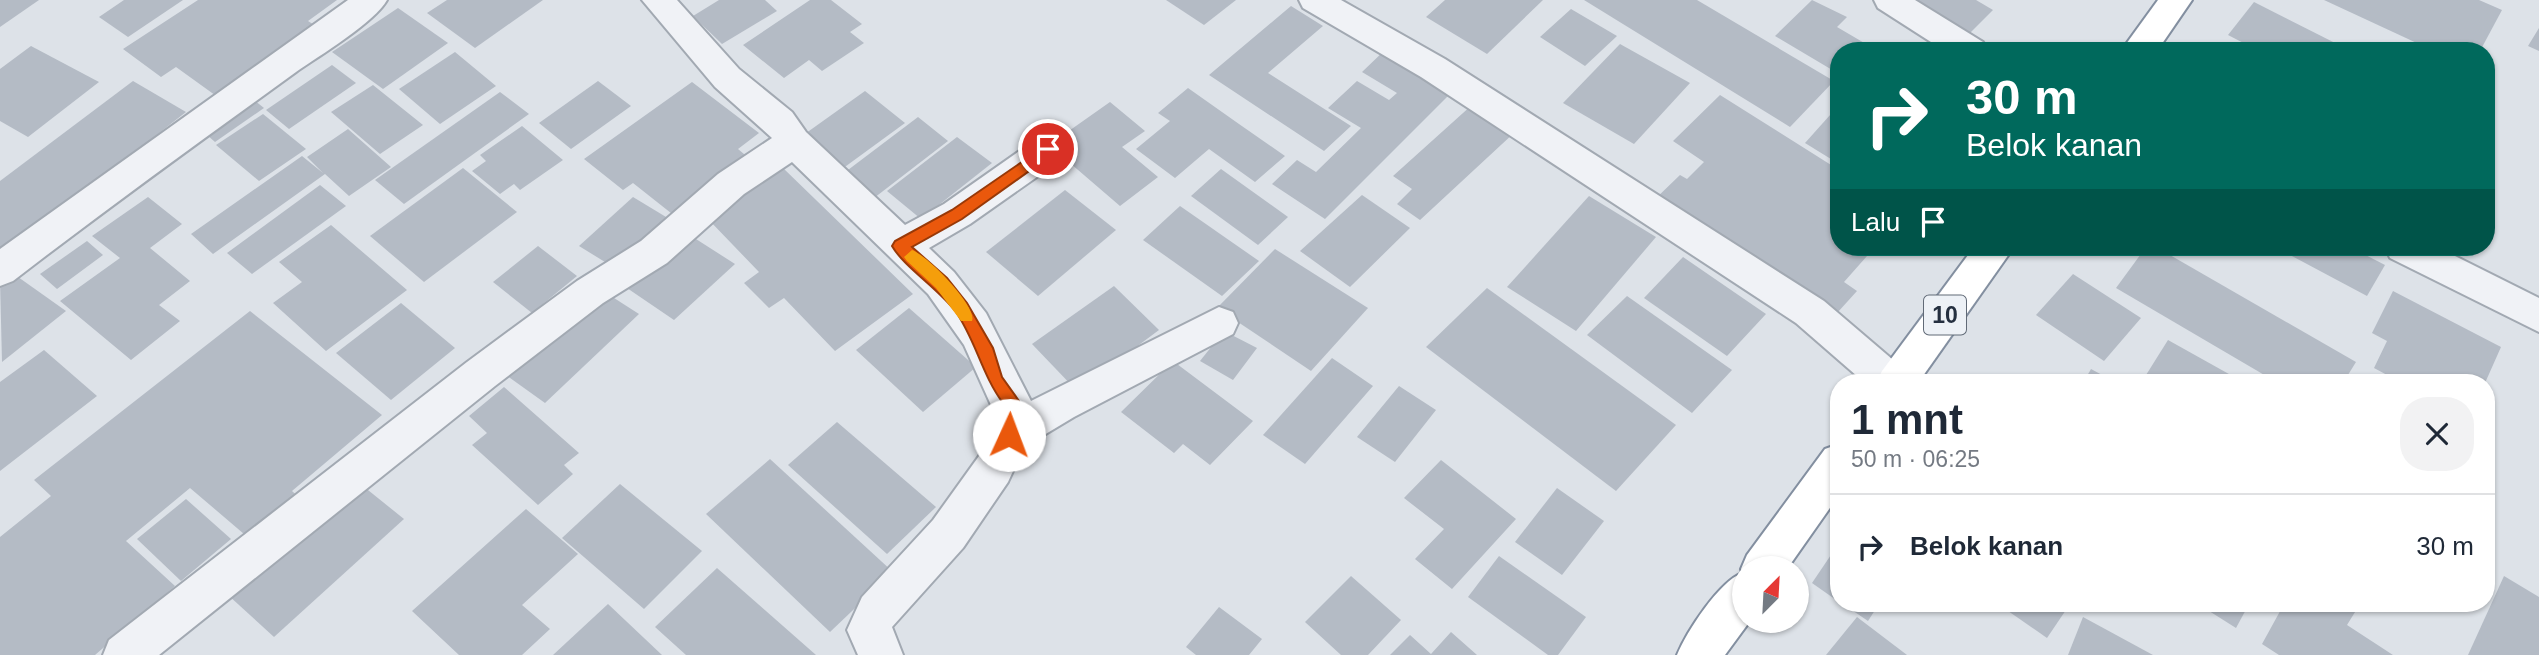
<!DOCTYPE html>
<html lang="id">
<head>
<meta charset="utf-8">
<style>
	:root { --surface:#fff; --page:#f2f2f3; --text:#1f2937; --muted:#747a83; --line:#e0e1e3 }
	body { margin:0; font-family:Arial,sans-serif; background:var(--page); color:var(--text); height:100vh; display:flex; flex-direction:column; font-size:26px; white-space:nowrap }
	* { box-sizing:border-box; margin:0 }
	p { font-size:23px; color:var(--muted) }
	.icon { flex:none; width:38px; height:38px; fill:none; stroke:currentColor; stroke-width:2; stroke-linecap:round; stroke-linejoin:round }
	.map { position:relative; flex:1; overflow:hidden }
	.details { position:absolute; left:1830px; top:374px; width:665px; height:238px; display:flex; flex-direction:column; background:var(--surface); border-radius:28px; box-shadow:0 2px 5px #0004 }
	.details>* { flex:none }
	.banner { position:absolute; left:1830px; top:42px; width:665px; height:214px; border-radius:28px; box-shadow:0 2px 5px #0004; background:#00695c; color:#fff; overflow:hidden }
	.needle { width:46px; rotate:24deg }
	.fabs { position:absolute; left:1732px; top:556px; display:grid; gap:14px }
	.fabs a { display:grid; place-items:center; width:77px; height:77px; border-radius:50%; background:var(--surface); box-shadow:0 2px 5px #0004; font-size:35px }
	.pin { position:absolute; display:grid; place-items:center; width:60px; height:60px; color:#fff; margin:-30px; border:4px solid #fff; border-radius:50%; box-shadow:0 2px 7px #0007 }
	.me { position:absolute; width:77px; margin:-38px; rotate:2deg; stroke-linejoin:round; filter:drop-shadow(0 0 5px #0008) }
	.turn { display:flex; align-items:center; gap:24px; height:147px; padding:0 21px; font-size:32px }
	.turn .icon { width:91px; height:91px; stroke-width:2.5 }
	.turn b { display:block; font-size:49px; line-height:60px }
	.then { display:flex; align-items:center; height:66px; padding:0 21px; background:#0003; gap:14px; font-size:26px }
	.round { display:grid; place-items:center; flex:none; width:74px; height:74px; border-radius:28px; background:var(--page) }
	.head { display:flex; align-items:center; justify-content:space-between; height:119px; padding:0 21px }
	h1 { font-size:42px; font-weight:700; line-height:52px }
	ul { padding:0; list-style:none }
	li { display:flex; align-items:center; gap:21px; height:105px; padding:0 21px; border-top:2px solid var(--line) }
	li div { flex:1 }
	li b { display:block; font-size:26px }
	li em { font-style:normal }
	.map>svg:first-child { display:block }
	.building { fill:#b4bbc5 }
	.lines { fill:none; stroke-linecap:round; stroke-linejoin:round }
	.street-casing { stroke:#a2a9b2; stroke-width:4 }
	.highway-casing { stroke:#838fa0; stroke-width:4 }
	.street { fill:#f0f2f6; fill-rule:evenodd }
	.highway { fill:#fff; fill-rule:evenodd }
	.route { fill:#ea580c; stroke:#983908; stroke-width:2 }
	.slow { fill:#f59e0b }
	.labels { text-anchor:middle; dominant-baseline:central; stroke-width:6; stroke-linejoin:round; paint-order:stroke }
	.shield { fill:#edf1f6; stroke:#616a77; stroke-width:2 }
	.shield-label { font-size:23px; font-weight:bold; fill:#253040 }
</style>
</head>
<body>
<div class="map">
<svg width="2539" height="655" viewBox="0 0 2539 655">
	<rect width="100%" height="100%" fill="#dde2e8"/>
	<!-- building -->
	<g class="building">
		<path d="M0 0H39L0 27Z"/>
		<path d="M124 0H183L128 37 99 17Z"/>
		<path d="M198 0H337L308 21 319 28 219 98 176 67 161 77 123 49Z"/>
		<path d="M447 0H543L475 48 427 13Z"/>
		<path d="M719 0H765L777 11 722 44 693 16Z"/>
		<path d="M810 0H831L862 24 850 32 864 43 822 71 809 60 784 78 743 45Z"/>
		<path d="M1166 0H1236L1204 25Z"/>
		<path d="M1445 0H1543L1487 54 1426 17Z"/>
		<path d="M1584 0H1697L1834 81 1790 127Z"/>
		<path d="M1812 0 1847 17 1837 27 1878 51H1839V74L1775 36Z"/>
		<path d="M1909 0H1976L1993 10 1968 35Z"/>
		<path d="M2324 0H2479L2502 10 2480 51H2434Z"/>
		<path d="M2254 2 2351 51H2259L2228 35Z"/>
		<path d="M1291 6 1323 26 1268 73 1351 126 1324 151 1209 75Z"/>
		<path d="M398 8 448 43 383 89 332 52Z"/>
		<path d="M1571 9 1617 36 1585 66 1540 37Z"/>
		<path d="M2539 28V51L2528 46Z"/>
		<path d="M1620 44 1690 83 1634 144 1563 103Z"/>
		<path d="M31 46 99 82 28 137 0 121V69Z"/>
		<path d="M1386 49 1454 90 1325 219 1272 184 1297 160 1316 172 1361 128 1328 108 1357 81 1389 100 1397 93 1362 72Z"/>
		<path d="M455 52 496 86 440 124 399 89Z"/>
		<path d="M332 65 356 83 289 129 266 110Z"/>
		<path d="M133 81 186 112 0 257V181Z"/>
		<path d="M598 81 631 106 571 149 539 123Z"/>
		<path d="M692 82 759 133 738 149 751 160 676 217 633 183 623 190 584 159Z"/>
		<path d="M373 85 423 125 380 154 331 112Z"/>
		<path d="M1188 88 1239 124 1285 156 1255 182 1209 149 1175 178 1136 149 1170 121 1158 113Z"/>
		<path d="M865 91 905 123 842 169 802 136Z"/>
		<path d="M500 92 529 114 404 204 375 180Z"/>
		<path d="M248 95 264 108 215 142 199 128Z"/>
		<path d="M1720 95 1839 170V247H1875L1844 282 1857 291 1828 323 1651 203 1680 175 1687 179 1704 162 1673 141Z"/>
		<path d="M1110 102 1145 131 1122 147 1158 177 1120 206 1049 145Z"/>
		<path d="M1473 104 1515 132 1420 220 1397 204 1412 189 1393 176Z"/>
		<path d="M1839 105V164L1805 143Z"/>
		<path d="M263 114 306 149 259 181 216 145Z"/>
		<path d="M918 117 948 141 874 198 844 173Z"/>
		<path d="M522 126 563 160 520 190 514 184 500 194 472 171 486 161 480 155Z"/>
		<path d="M348 129 391 167 349 196 325 174 213 254 191 234 302 156 323 173 307 157Z"/>
		<path d="M957 137 992 163 921 219 887 191Z"/>
		<path d="M463 168 517 212 424 282 370 236Z"/>
		<path d="M783 168 913 294 835 351 784 298 769 308 744 283 759 272 707 218Z"/>
		<path d="M1221 169 1288 217 1258 245 1191 196Z"/>
		<path d="M320 185 346 206 252 274 227 253Z"/>
		<path d="M1065 190 1116 230 1038 296 986 252Z"/>
		<path d="M1362 195 1410 228 1350 287 1300 251Z"/>
		<path d="M1589 196 1656 237 1576 331 1507 287Z"/>
		<path d="M148 197 182 224 150 248 190 281 159 305 180 321 131 360 60 301 120 258 92 236Z"/>
		<path d="M633 197 671 220 618 270 579 246Z"/>
		<path d="M1180 206 1259 261 1222 296 1143 240Z"/>
		<path d="M331 225 407 290 326 351 273 303 302 282 279 262Z"/>
		<path d="M685 232 735 264 674 320 624 286Z"/>
		<path d="M87 241 103 255 57 289 40 274Z"/>
		<path d="M538 246 577 276 532 313 493 282Z"/>
		<path d="M2146 247H2156L2356 362 2343 383H2278L2116 288Z"/>
		<path d="M2275 247H2350L2385 265 2367 296Z"/>
		<path d="M1275 249 1368 308 1311 371 1217 308Z"/>
		<path d="M1683 257 1766 314 1727 356 1644 298Z"/>
		<path d="M11 272 66 311 2 362 0 280Z"/>
		<path d="M2073 274 2141 318 2104 361 2036 315Z"/>
		<path d="M1114 286 1159 330 1077 391 1032 344Z"/>
		<path d="M1487 288 1676 425 1616 491 1426 347Z"/>
		<path d="M600 289 639 314 545 403 506 375Z"/>
		<path d="M2393 291 2501 347 2485 383H2402L2374 368 2387 341 2372 333Z"/>
		<path d="M1627 296 1732 370 1692 413 1587 335Z"/>
		<path d="M401 303 455 348 391 400 336 353Z"/>
		<path d="M909 308 976 367 923 412 856 350Z"/>
		<path d="M250 311 382 415 292 491 305 503 257 545 190 488 126 541 175 586 95 655H0V537L51 496 34 480Z"/>
		<path d="M1224 331 1257 348 1233 380 1200 361Z"/>
		<path d="M2168 340 2245 383H2141Z"/>
		<path d="M44 350 97 396 0 471V382Z"/>
		<path d="M1332 358 1373 386 1305 464 1263 435Z"/>
		<path d="M1173 361 1253 421 1210 465 1183 444 1174 453 1121 412Z"/>
		<path d="M2091 369 2117 383H2083Z"/>
		<path d="M1399 386 1436 410 1395 462 1357 437Z"/>
		<path d="M504 387 579 453 564 465 573 474 538 505 472 445 487 433 469 416Z"/>
		<path d="M837 422 936 507 887 554 788 465Z"/>
		<path d="M770 459 893 572 830 632 706 514Z"/>
		<path d="M1441 460 1516 519 1452 589 1415 559 1444 529 1404 498Z"/>
		<path d="M358 482 404 519 274 637 228 595Z"/>
		<path d="M620 484 702 551 644 609 562 538Z"/>
		<path d="M1557 488 1604 521 1562 575 1515 542Z"/>
		<path d="M186 499 231 539 181 581 137 539Z"/>
		<path d="M526 509 578 554 522 605 550 629 522 655H459L412 611Z"/>
		<path d="M1839 543V602L1812 583Z"/>
		<path d="M1499 556 1586 617 1558 655H1548L1468 597Z"/>
		<path d="M717 568 816 655H686L655 627Z"/>
		<path d="M1351 576 1401 620 1368 655H1341L1305 622Z"/>
		<path d="M2504 576 2539 597V655H2468Z"/>
		<path d="M608 604 662 655H553Z"/>
		<path d="M1843 604H1879L1868 621Z"/>
		<path d="M1998 604H2070L2047 638Z"/>
		<path d="M2198 604H2249L2236 628Z"/>
		<path d="M2284 604H2360L2347 625 2393 655H2279L2262 644Z"/>
		<path d="M1219 607 1262 639 1249 655H1196L1186 647Z"/>
		<path d="M1857 617 1907 655H1826Z"/>
		<path d="M2083 617 2153 655H2068Z"/>
		<path d="M1451 632 1477 655H1390L1410 635 1431 654Z"/>
	</g>
	<g class="lines">
		<!-- street casing -->
		<g class="street-casing">
			<g id="street">
				<path d="M348 0H387C375 22 319 56 296 72 201 141 106 209 13 281L0 286V249Z"/>
				<path d="M642 0H677L739 69 792 112 806 132 905 225 944 204 1035 140 1048 136 1061 140 1066 150 1061 160 970 224 929 248 954 272 986 313 1031 401 1219 307 1233 312 1238 323 1233 334 1074 417 1024 447 1008 482 963 548 892 627 903 655H858L847 630 862 597 933 520 979 456 989 435 991 405 964 345 928 294 792 162 744 194 667 263 603 303 495 386 159 655H103L109 640 467 362 577 281 641 241 718 174 772 138 715 87Z"/>
				<path d="M1299 0H1341L1445 59 1824 301 1906 371 1912 383H1865L1796 323 1421 77 1303 8Z"/>
				<path d="M1874 0H1915L1983 42 1988 51H1945L1878 8Z"/>
				<path d="M2385 247H2437L2539 298V332L2390 258Z"/>
			</g>
		</g>
		<!-- highway casing -->
		<g class="highway-casing">
			<g id="highway">
				<path d="M2158 0H2192L2157 51H2121Z"/>
				<path d="M1974 247H2014L1918 383H1876L1882 371Z"/>
				<path d="M1839 444V495L1787 569H1745V621H1750L1725 655H1677C1687 631 1719 582 1742 573L1741 569 1747 555 1825 449Z"/>
			</g>
		</g>
		<!-- street -->
		<use href="#street" class="street"/>
		<!-- highway -->
		<use href="#highway" class="highway"/>
	</g>
	<!-- route -->
	<path class="route" d="M1048 144 1053 145V154L962 219 912 247 947 278 967 303 993 348 1002 377 1019 401 1018 435 1009 442 1001 435 1003 403C982 375 976 341 956 312 939 289 904 267 892 246L895 241 952 210Z"/>
	<!-- slow -->
	<path class="slow" d="M912 250C927 255 978 307 972 321H961L936 288 907 261 904 257Z"/>
	<g class="labels">
		<!-- shield labels -->
		<rect class="shield" x="1924" y="295.5" width="42" height="39" rx="5"/>
		<g class="shield-label">
			<text x="1945" y="315">10</text>
		</g>
	</g>
</svg>
<div class="fabs">
<a><svg class="needle" viewBox="-14 -14 28 28"><path d="M0-13l5 13h-10z" fill="#e53935"/><path d="M0 13l5-13h-10z" fill="#747a83"/></svg></a>
</div>
<div class="pin" style="left:1048px;top:149px;background:#d93025"><svg class="icon" aria-label="arrive" viewBox="0 0 24 24"><path d="M6 21V4h12l-3 4 3 4H6"/></svg></div>
<svg class="me" style="left:1009px;top:435px" viewBox="-20 -20 40 40"><circle r="19" fill="#fff"/><path d="M0-13L10 11 0 6-10 11z" fill="#ea580c"/></svg>
<div class="banner">
<div class="turn"><svg class="icon" aria-label="right" viewBox="0 0 24 24"><path d="M7 20v-9h11M14 6l5 5-5 5"/></svg><div><b>30 m</b>Belok kanan</div></div>
<div class="then">Lalu<svg class="icon" aria-label="arrive" viewBox="0 0 24 24"><path d="M6 21V4h12l-3 4 3 4H6"/></svg></div>
</div>
<section class="details">
<div class="head"><div><h1>1 mnt</h1><p>50 m · 06:25</p></div><a class="round"><svg class="icon" aria-label="close" viewBox="0 0 24 24"><path d="M6 6l12 12M18 6L6 18"/></svg></a></div>
<ul>
<li><svg class="icon" aria-label="right" viewBox="0 0 24 24"><path d="M7 20v-9h11M14 6l5 5-5 5"/></svg><div><b>Belok kanan</b></div><em>30 m</em></li>
</ul>
</section>
</div>
</body>
</html>
